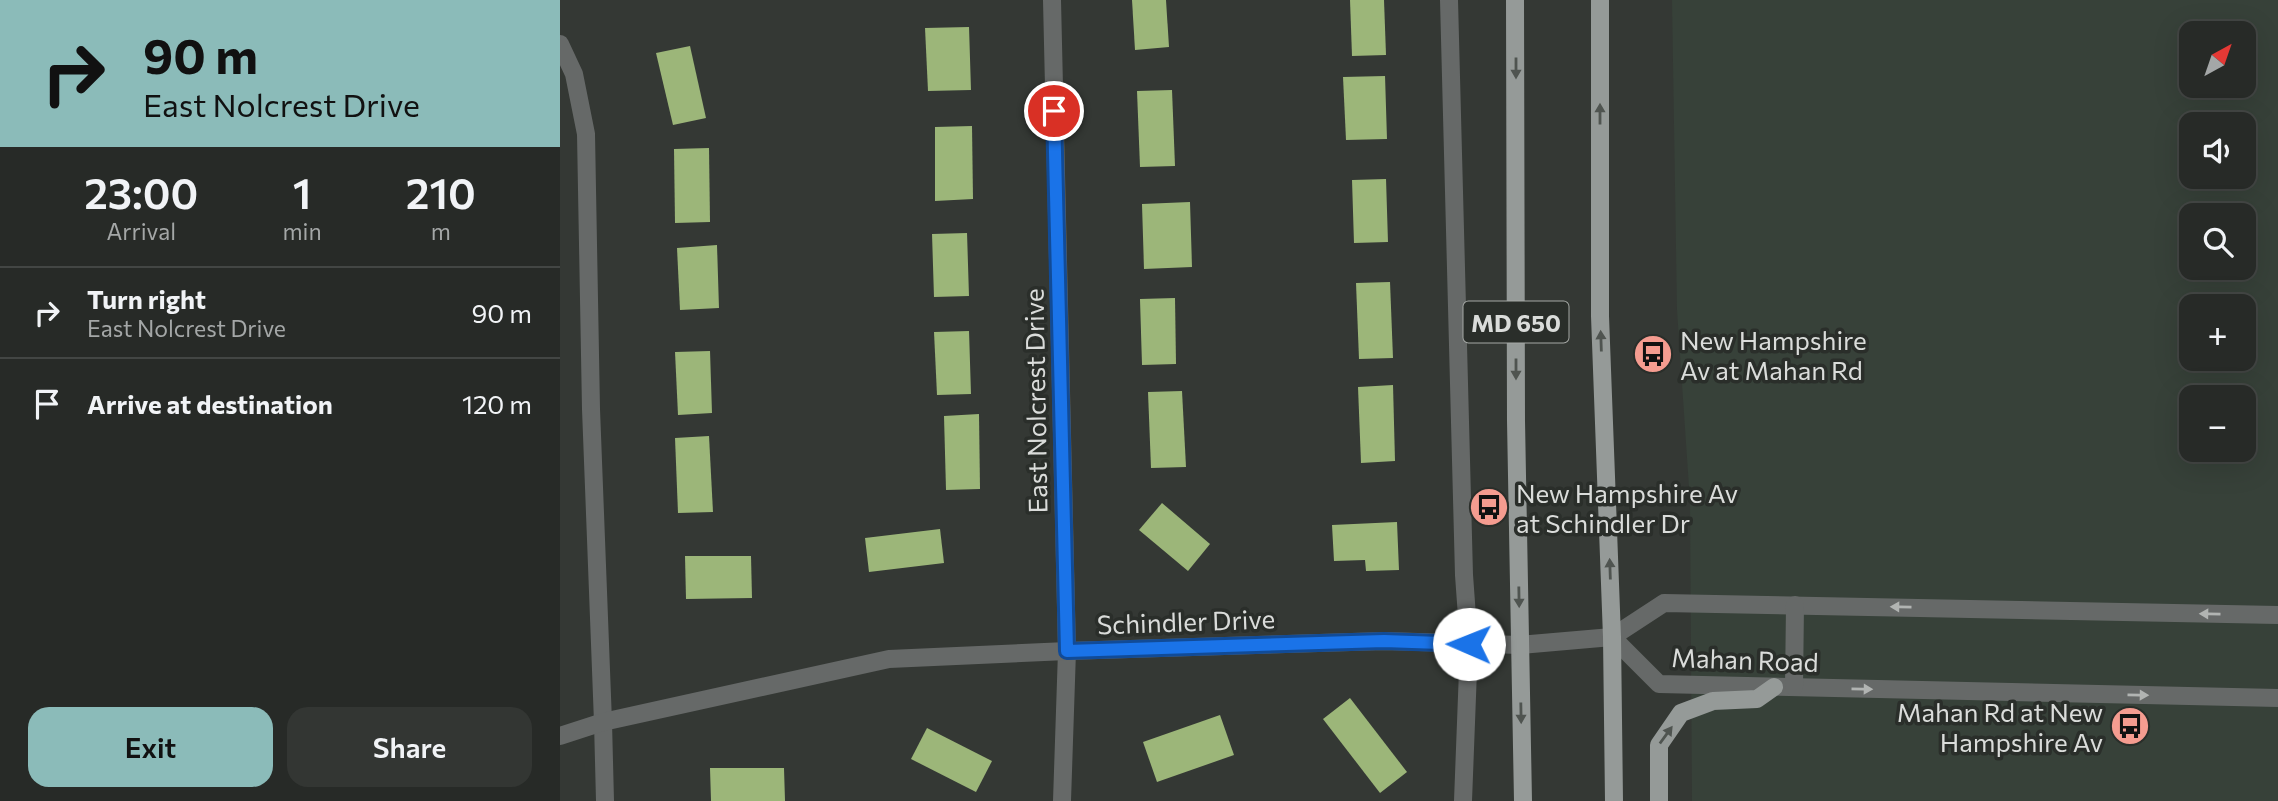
<!DOCTYPE html>
<html lang="en">
<head>
<meta charset="utf-8">
<style>
	:root { --surface:#272a27; --page:#333633; --text:#f1f3f6; --muted:#a4a7a7; --line:#434644; --accent:#8bbbb9 }
	body { margin:0; font-family:Commissioner,sans-serif; background:var(--page); color:var(--text); height:100vh; display:flex; flex-direction:column; font-size:26px; white-space:nowrap }
	* { box-sizing:border-box; margin:0 }
	p { font-size:23px; color:var(--muted) }
	.icon { flex:none; width:38px; height:38px; fill:none; stroke:currentColor; stroke-width:2; stroke-linecap:round; stroke-linejoin:round }
	.map { position:relative; flex:1; overflow:hidden }
	.drawer { display:flex; flex-direction:column; background:var(--surface); width:560px }
	.drawer>* { flex:none }
	.banner { background:#8bbbb9; color:#111; overflow:hidden }
	.needle { width:46px; rotate:40deg }
	.buttons { position:absolute; left:1619px; top:21px; display:grid; gap:14px }
	.buttons a { display:grid; place-items:center; width:77px; height:77px; border-radius:14px; background:var(--surface); box-shadow:0 7px 28px #0002,0 0 0 2px var(--line); font-size:35px }
	.pin { position:absolute; display:grid; place-items:center; width:60px; height:60px; color:#fff; margin:-30px; border:4px solid #fff; border-radius:50%; box-shadow:0 2px 7px #0007 }
	.me { position:absolute; width:77px; margin:-38px; rotate:271deg; stroke-linejoin:round; filter:drop-shadow(0 0 5px #0008) }
	.turn { display:flex; align-items:center; gap:24px; height:147px; padding:0 28px; font-size:32px }
	.turn .icon { width:91px; height:91px; stroke-width:2.5 }
	.turn b { display:block; font-size:49px; line-height:60px }
	.eta { display:flex; justify-content:space-evenly; align-items:center; height:119px; text-align:center }
	.eta b { font-size:42px; font-weight:600; line-height:49px }
	.primary-button { display:flex; gap:14px; margin-top:auto; padding:14px 28px }
	.primary-button a { flex:1; height:80px; border-radius:21px; background:var(--accent); color:#111; font-size:28px; font-weight:600; line-height:80px; text-align:center }
	.primary-button a+a { background:var(--page); color:var(--text) }
	ul { padding:0; list-style:none }
	li { display:flex; align-items:center; gap:21px; height:91px; padding:0 28px; border-top:2px solid var(--line) }
	li div { flex:1 }
	li b { display:block; font-size:26px }
	li em { font-style:normal }
	main { display:flex; flex:1; min-height:0 }
	.map>svg:first-child { display:block }
	.built { fill:#374139; fill-rule:evenodd }
	.building { fill:#9cb679 }
	.lines { fill:none; stroke-linecap:round; stroke-linejoin:round }
	.service { stroke:#666968; stroke-width:18 }
	.minor { stroke:#666968; stroke-width:18 }
	.tertiary { stroke:#666968; stroke-width:18 }
	.primary { stroke:#959a98; stroke-width:18 }
	.oneway { fill:#4f5450 }
	.oneway2 { fill:#b1b4b2 }
	.route-casing { stroke:#114b97; stroke-width:18 }
	.route { stroke:#1a73e8; stroke-width:12 }
	.labels { text-anchor:middle; dominant-baseline:central; stroke-width:7; stroke-linejoin:round; paint-order:stroke }
	.shield { fill:#2a2e2a; stroke:#a5a8a5; stroke-width:2 }
	.shield-label { font-size:24px; font-weight:bold; fill:#dadcda }
	.poi-label { font-size:26px; fill:#dadcda; stroke:#2a2e2a; text-anchor:start }
	.street-label { font-size:26px; fill:#dadcda; stroke:#2a2e2a }
</style>
</head>
<body>
<main>
<section class="drawer">
<div class="banner">
<div class="turn"><svg class="icon" aria-label="right" viewBox="0 0 24 24"><path d="M7 20v-9h11M14 6l5 5-5 5"/></svg><div><b>90 m</b>East Nolcrest Drive</div></div>
</div>
<div class="eta">
<div><b>23:00</b><p>Arrival</p></div>
<div><b>1</b><p>min</p></div>
<div><b>210</b><p>m</p></div>
</div>
<ul>
<li><svg class="icon" aria-label="right" viewBox="0 0 24 24"><path d="M7 20v-9h11M14 6l5 5-5 5"/></svg><div><b>Turn right</b><p>East Nolcrest Drive</p></div><em>90 m</em></li>
<li><svg class="icon" aria-label="arrive" viewBox="0 0 24 24"><path d="M6 21V4h12l-3 4 3 4H6"/></svg><div><b>Arrive at destination</b></div><em>120 m</em></li>
</ul>
<div class="primary-button"><a>Exit</a><a>Share</a></div>
</section>
<div class="map">
<svg width="1718" height="801" viewBox="0 0 1718 801">
	<rect width="100%" height="100%" fill="#343834"/>
	<!-- built -->
	<path class="built" d="M1112 0H1718V801H1132L1130 502 1117 310ZM1631 33H1684V86H1631ZM1631 124H1684V177H1631ZM1631 215H1684V268H1631ZM1631 306H1684V359H1631ZM1631 397H1684V450H1631Z"/>
	<!-- building -->
	<g class="building">
		<path d="M572 0H606L609 47 575 50Z"/>
		<path d="M790 0H824L826 55 792 56Z"/>
		<path d="M409 27 411 90 368 91 365 28Z"/>
		<path d="M130 46 146 118 113 125 96 53Z"/>
		<path d="M825 76 827 139 786 140 783 77Z"/>
		<path d="M612 90 615 166 580 167 577 91Z"/>
		<path d="M412 126 413 199 375 201V127Z"/>
		<path d="M149 148 150 222 115 223 114 149Z"/>
		<path d="M826 179 828 242 794 243 792 180Z"/>
		<path d="M630 202 632 267 584 269 582 204Z"/>
		<path d="M407 233 409 296 374 297 372 234Z"/>
		<path d="M157 245 159 308 120 310 117 248Z"/>
		<path d="M830 282 833 358 799 359 796 283Z"/>
		<path d="M615 298 616 364 582 365 580 299Z"/>
		<path d="M409 331 411 394 377 395 374 332Z"/>
		<path d="M150 351 152 413 118 415 115 352Z"/>
		<path d="M833 385 835 461 801 463 798 387Z"/>
		<path d="M622 391 626 467 591 468 588 392Z"/>
		<path d="M419 414 420 489 386 490 384 416Z"/>
		<path d="M149 436 153 512 118 513 115 438Z"/>
		<path d="M602 503 650 544 628 571 579 530Z"/>
		<path d="M837 522 839 570 806 571 805 560 774 561 772 525Z"/>
		<path d="M380 529 384 563 309 572 305 538Z"/>
		<path d="M125 556H191L192 598 126 599Z"/>
		<path d="M790 698 847 772 820 793 763 719Z"/>
		<path d="M660 715 674 755 597 782 583 742Z"/>
		<path d="M367 728 432 761 416 792 351 759Z"/>
		<path d="M150 768H224L225 801H151Z"/>
	</g>
	<g class="lines">
		<!-- service -->
		<path class="service" d="M889 0 904 575 909 644 903 801"/>
		<!-- minor -->
		<g class="minor">
			<path d="M492 0 507 651 502 801"/>
			<path d="M0 44 14 74 26 134 31 409 43 722 45 801"/>
			<path d="M1718 615 1104 603 1052 637 1099 684 1718 698"/>
			<path d="M1234 687 1235 605"/>
		</g>
		<!-- tertiary -->
		<path class="tertiary" d="M0 736 43 722 329 659 507 651 824 641 960 645 1052 637"/>
		<!-- primary -->
		<g class="primary">
			<path d="M955 0 956 421 963 801"/>
			<path d="M1040 0V316L1052 637 1054 801"/>
			<path d="M1099 801V745L1121 713 1153 701 1197 699 1214 687"/>
		</g>
	</g>
	<!-- one-way arrows -->
	<defs><path id="oneway-solid" d="M-6-.8H1V-3.2L6.5 0L1 3.2V.8H-6Z" transform="scale(1.75)"/></defs>
	<g class="oneway">
		<use href="#oneway-solid" transform="translate(956 68) rotate(90)"/>
		<use href="#oneway-solid" transform="translate(1040 114) rotate(-90)"/>
		<use href="#oneway-solid" transform="translate(1041 341) rotate(-92)"/>
		<use href="#oneway-solid" transform="translate(956 369) rotate(90)"/>
		<use href="#oneway-solid" transform="translate(1050 569) rotate(-92)"/>
		<use href="#oneway-solid" transform="translate(959 597) rotate(89)"/>
		<use href="#oneway-solid" transform="translate(961 713) rotate(89)"/>
		<use href="#oneway-solid" transform="translate(1106 735) rotate(-54)"/>
	</g>
	<g class="oneway2">
		<use href="#oneway-solid" transform="translate(1341 607) rotate(-179)"/>
		<use href="#oneway-solid" transform="translate(1650 614) rotate(-179)"/>
		<use href="#oneway-solid" transform="translate(1302 689) rotate(1)"/>
		<use href="#oneway-solid" transform="translate(1578 695) rotate(1)"/>
	</g>
	<g class="lines">
		<!-- route casing -->
		<g class="route-casing">
			<path id="route" d="M494 111 507 651 824 641 909 644"/>
		</g>
		<!-- route -->
		<use href="#route" class="route"/>
	</g>
	<!-- icons -->
	<defs>
		<g id="bus-disc" transform="scale(2.0125)"><circle r="9.5" fill="#f59c90" stroke="#2a2e2a"/><path d="M-5-6H5V4H4V6H2V4H-2V6H-4V4H-5ZM-3.5-4V0h7V-4ZM-3.5 1.2v1.5H-2V1.2ZM2 1.2v1.5H3.5V1.2Z" fill="#111"/></g>
	</defs>
	<g fill-rule="evenodd">
		<use href="#bus-disc" x="1093" y="354"/>
		<use href="#bus-disc" x="929" y="507"/>
		<use href="#bus-disc" x="1570" y="726"/>
	</g>
	<g class="labels">
		<!-- shield labels -->
		<rect class="shield" x="903.5" y="301.5" width="105" height="41" rx="5"/>
		<g class="shield-label">
			<text x="956" y="322">MD 650</text>
		</g>
		<!-- poi labels -->
		<g class="poi-label">
			<text x="1120" y="339">New Hampshire<tspan x="1120" dy="30">Av at Mahan Rd</tspan></text>
			<text x="956" y="492">New Hampshire Av<tspan x="956" dy="30">at Schindler Dr</tspan></text>
			<text x="1543" y="711" text-anchor="end">Mahan Rd at New<tspan x="1543" dy="30">Hampshire Av</tspan></text>
		</g>
		<!-- street labels -->
		<g class="street-label">
			<text transform="translate(475 401) rotate(-91)">East Nolcrest Drive</text>
			<text transform="translate(626 621) rotate(-2)">Schindler Drive</text>
			<text transform="translate(1185 659) rotate(2)">Mahan Road</text>
		</g>
	</g>
</svg>
<div class="buttons">
<a><svg class="needle" viewBox="-14 -14 28 28"><path d="M0-13l5 13h-10z" fill="#e53935"/><path d="M0 13l5-13h-10z" fill="#a4a7a7"/></svg></a>
<a><svg class="icon" aria-label="sound" viewBox="0 0 24 24"><path d="M4 9h4l5-4v14l-5-4H4zM17 9q2 3 0 6"/></svg></a>
<a><svg class="icon" aria-label="search" viewBox="0 0 24 24"><circle cx="10" cy="10" r="6"/><path d="M15 15l6 6"/></svg></a>
<a>+</a>
<a>−</a>
</div>
<div class="pin" style="left:494px;top:111px;background:#d93025"><svg class="icon" aria-label="arrive" viewBox="0 0 24 24"><path d="M6 21V4h12l-3 4 3 4H6"/></svg></div>
<svg class="me" style="left:909px;top:644px" viewBox="-20 -20 40 40"><circle r="19" fill="#fff"/><path d="M0-13L10 11 0 6-10 11z" fill="#1a73e8"/></svg>
</div>
</main>
</body>
</html>
